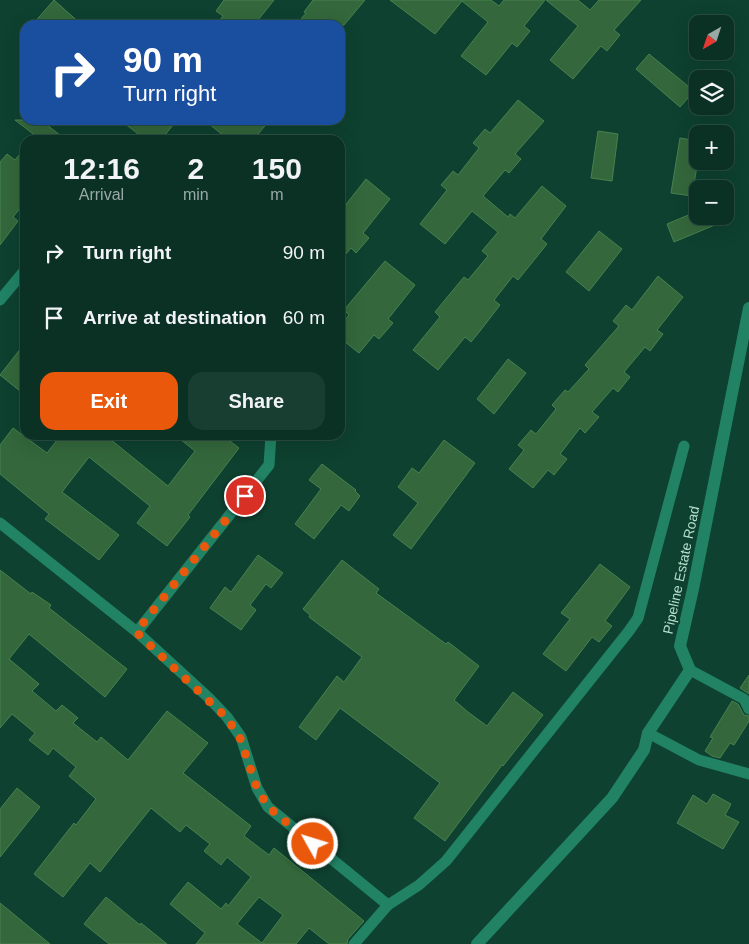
<!DOCTYPE html>
<html lang="en">
<head>
<meta charset="utf-8">
<style>
	:root { --surface:#0a3124; --page:#183d31; --text:#f1f3f6; --muted:#99a9a6; --line:#2a4c41; --accent:#ea580c }
	body { margin:0; font-family:Arial,sans-serif; background:var(--page); color:var(--text); height:100vh; display:flex; flex-direction:column; font-size:19px; white-space:nowrap }
	* { box-sizing:border-box; margin:0 }
	p { font-size:16px; color:var(--muted) }
	.icon { flex:none; width:28px; height:28px; fill:none; stroke:currentColor; stroke-width:2; stroke-linecap:round; stroke-linejoin:round }
	.map { position:relative; flex:1; overflow:hidden }
	.side { position:absolute; left:20px; top:135px; width:325px; height:305px; display:flex; flex-direction:column; background:var(--surface); border-radius:15px; box-shadow:0 5px 20px #0002,0 0 0 1px var(--line) }
	.side>* { flex:none }
	.guide { position:absolute; left:20px; top:20px; width:325px; height:105px; border-radius:15px; box-shadow:0 5px 20px #0002,0 0 0 1px var(--line); background:#1a4fa0; color:#fff; overflow:hidden }
	.needle { width:32px; rotate:219deg }
	.buttons { position:absolute; left:689px; top:15px; display:grid; gap:10px }
	.buttons a { display:grid; place-items:center; width:45px; height:45px; border-radius:10px; background:var(--surface); box-shadow:0 5px 20px #0002,0 0 0 1px var(--line); font-size:25px }
	.pin { position:absolute; display:grid; place-items:center; width:42px; height:42px; color:#fff; margin:-21px; border:2px solid #fff; border-radius:50%; box-shadow:0 1px 5px #0007 }
	.me { position:absolute; width:55px; margin:-28px; rotate:309deg; stroke-linejoin:round; filter:drop-shadow(0 0 4px #0008) }
	.turn { display:flex; align-items:center; gap:18px; height:105px; padding:0 20px; font-size:22px }
	.turn .icon { width:65px; height:65px; stroke-width:2.5 }
	.turn b { display:block; font-size:35px; line-height:42px }
	.eta { display:flex; justify-content:space-evenly; align-items:center; height:85px; text-align:center }
	.eta b { font-size:30px; font-weight:800; line-height:35px }
	.primary-button { display:flex; gap:10px; margin-top:auto; padding:10px 20px }
	.primary-button a { flex:1; height:58px; border-radius:15px; background:var(--accent); color:#fff; font-size:20px; font-weight:800; line-height:58px; text-align:center }
	.primary-button a+a { background:var(--page); color:var(--text) }
	ul { padding:0; list-style:none }
	li { display:flex; align-items:center; gap:15px; height:65px; padding:0 20px }
	li div { flex:1 }
	li b { display:block; font-size:19px }
	li em { font-style:normal }
	.map>svg:first-child { display:block }
	.building { fill:#34673b; stroke:#47824f; fill-rule:evenodd }
	.lines { fill:none; stroke-linecap:round; stroke-linejoin:round }
	.lane { stroke:#218264; stroke-width:11 }
	.street { stroke:#218264; stroke-width:12 }
	.route { stroke:#ea580c; stroke-width:9; stroke-dasharray:0 16.2 }
	.labels { text-anchor:middle; dominant-baseline:central; stroke-width:4; stroke-linejoin:round; paint-order:stroke }
	.street-label { font-size:14px; fill:#b5dfcd; stroke:#0e4130 }
</style>
</head>
<body>
<div class="map">
<svg width="749" height="944" viewBox="0 0 749 944">
	<rect width="100%" height="100%" fill="#0e4130"/>
	<!-- building -->
	<g class="building">
		<path d="M54 0 82 25H32Z"/>
		<path d="M224 0H274L254 25H216L223 16 216 11Z"/>
		<path d="M313 0H365L344 25H296L306 13 304 12Z"/>
		<path d="M390 0H491L499 6 504 0H545L524 26 530 31 517 47 512 43 486 75 461 56 488 22 462 1 435 34Z"/>
		<path d="M546 0H578L590 10 599 0H641L614 30 620 35 607 51 601 46 573 79 550 60 578 26Z"/>
		<path d="M649 54 694 91 680 107 636 69Z"/>
		<path d="M518 100 544 121 515 154 521 159 509 173 505 170 483 196 508 217 510 214 515 218 542 186 566 206 541 239 547 244 518 280 513 276 494 300 500 305 480 331 471 342 465 337 438 370 413 350 440 317 435 312 464 277 468 280 488 256 482 251 498 232 472 211 445 244 420 224 447 190 441 185 453 171 458 175 479 148 473 143 485 129 490 133Z"/>
		<path d="M15 120H41L66 140H41Z"/>
		<path d="M120 120H177L161 140H146Z"/>
		<path d="M204 120H270L253 140H229Z"/>
		<path d="M598 131 618 134 612 181 591 178Z"/>
		<path d="M680 138 698 141V160L692 196 671 193Z"/>
		<path d="M25 148V202L13 217 18 221 0 245V162L7 154 15 160Z"/>
		<path d="M366 179 390 199 363 233 369 238 356 253 351 248 340 261V212Z"/>
		<path d="M698 211V216L734 217 674 242 667 224Z"/>
		<path d="M599 231 622 249 589 291 566 272Z"/>
		<path d="M385 261 415 285 388 319 393 323 379 339 374 335 359 353 340 338V326L349 315 344 310Z"/>
		<path d="M658 276 683 297 657 330 663 334 650 351 645 347 624 372 630 377 618 392 613 388 592 412 599 417 585 433 580 428 560 454 567 459 554 475 548 470 533 488 509 469 524 450 518 445 531 430 536 434 556 409 552 405 565 390 568 392 589 369 585 365 619 326 613 321 626 305 632 310Z"/>
		<path d="M25 343V395L0 375Z"/>
		<path d="M508 359 526 373 494 414 477 399Z"/>
		<path d="M13 428 47 453 61 435H105L168 486 195 451 175 435H222L239 448 188 515 190 517 167 546 137 523 150 506 89 457 62 492 119 535 99 560 45 519 49 514 0 474V445Z"/>
		<path d="M444 440 475 463 411 549 393 535 418 503 398 487 412 468 419 473Z"/>
		<path d="M322 464 356 490 355 491 360 496 349 511 341 505 314 539 295 524 321 489 309 480Z"/>
		<path d="M258 555 283 573 271 588 266 584 250 605 256 610 241 630 210 608 225 587 231 592Z"/>
		<path d="M342 560 379 589 376 593 446 644 448 642 479 666 454 700 468 712 487 726 513 692 543 715 503 766 502 765 445 841 414 818 440 783 340 708 316 740 299 727 337 676 344 682 362 657 309 617 310 615 303 609Z"/>
		<path d="M600 564 630 587 605 621 612 626 599 642 592 637 566 671 543 654 570 619 561 613Z"/>
		<path d="M0 570 31 594 32 592 51 605 49 608 127 669 105 697 29 634 9 659 39 684 32 691 56 711 62 705 78 718 73 723 97 742 101 737 128 760 167 711 208 743 183 773 251 826 244 836 269 855 274 848 364 921 348 939 347 944H329L309 928 296 944H196L205 933 170 904 188 882 221 909 226 903 228 906 251 877 227 857 221 865 204 851 210 844 186 825 180 832 151 808 100 872 90 863 63 897 34 874 74 823 76 825 96 799 69 776 76 767 53 748 48 755 29 740 35 733 12 714 0 728ZM259 897 283 915 262 943 237 924Z"/>
		<path d="M749 675V694L740 688Z"/>
		<path d="M732 701 738 704 744 715 749 716V721L734 745 730 743 720 758 712 756 705 751 713 738 710 737Z"/>
		<path d="M17 788 40 807 0 857V809Z"/>
		<path d="M713 794 731 804 725 815 739 822 723 849 677 823 693 795 707 804Z"/>
		<path d="M106 897 140 925 141 923 167 944H109L84 924Z"/>
		<path d="M0 903 50 944H0Z"/>
	</g>
	<g class="lines">
		<!-- lane -->
		<g class="lane">
			<path d="M0 300 25 270"/>
			<path d="M0 523 137 632 209 698 227 717 241 737 257 788 268 807 388 905"/>
			<path d="M137 632 269 465 271 435"/>
			<path d="M690 670 744 699 749 709"/>
			<path d="M648 733 699 760 749 774"/>
			<path d="M354 944 388 905 419 885 446 861 629 631 638 618 684 446"/>
		</g>
		<!-- street -->
		<path class="street" d="M477 944 612 798 644 750 648 733 690 670 680 646 693 589 749 308"/>
	</g>
	<g class="lines">
		<!-- route -->
		<path class="route" d="M245 496 136 632 227 718 240 738 257 788 268 807 313 844"/>
	</g>
	<g class="labels">
		<!-- street labels -->
		<g class="street-label">
			<text transform="translate(681 570) rotate(-78)">Pipeline Estate Road</text>
		</g>
	</g>
</svg>
<div class="buttons">
<a><svg class="needle" viewBox="-14 -14 28 28"><path d="M0-13l5 13h-10z" fill="#e53935"/><path d="M0 13l5-13h-10z" fill="#99a9a6"/></svg></a>
<a><svg class="icon" aria-label="layers" viewBox="0 0 24 24"><path d="M12 4l9 5-9 5-9-5zM3 14l9 5 9-5"/></svg></a>
<a>+</a>
<a>−</a>
</div>
<div class="pin" style="left:245px;top:496px;background:#d93025"><svg class="icon" aria-label="arrive" viewBox="0 0 24 24"><path d="M6 21V4h12l-3 4 3 4H6"/></svg></div>
<svg class="me" style="left:313px;top:844px" viewBox="-20 -20 40 40"><circle r="17" fill="#ea580c" stroke="#fff" stroke-width="3"/><path d="M0-11L8 9 0 5-8 9z" fill="#fff"/></svg>
<div class="guide">
<div class="turn"><svg class="icon" aria-label="right" viewBox="0 0 24 24"><path d="M7 20v-9h11M14 6l5 5-5 5"/></svg><div><b>90 m</b>Turn right</div></div>
</div>
<section class="side">
<div class="eta">
<div><b>12:16</b><p>Arrival</p></div>
<div><b>2</b><p>min</p></div>
<div><b>150</b><p>m</p></div>
</div>
<ul>
<li><svg class="icon" aria-label="right" viewBox="0 0 24 24"><path d="M7 20v-9h11M14 6l5 5-5 5"/></svg><div><b>Turn right</b></div><em>90 m</em></li>
<li><svg class="icon" aria-label="arrive" viewBox="0 0 24 24"><path d="M6 21V4h12l-3 4 3 4H6"/></svg><div><b>Arrive at destination</b></div><em>60 m</em></li>
</ul>
<div class="primary-button"><a>Exit</a><a>Share</a></div>
</section>
</div>
</body>
</html>
